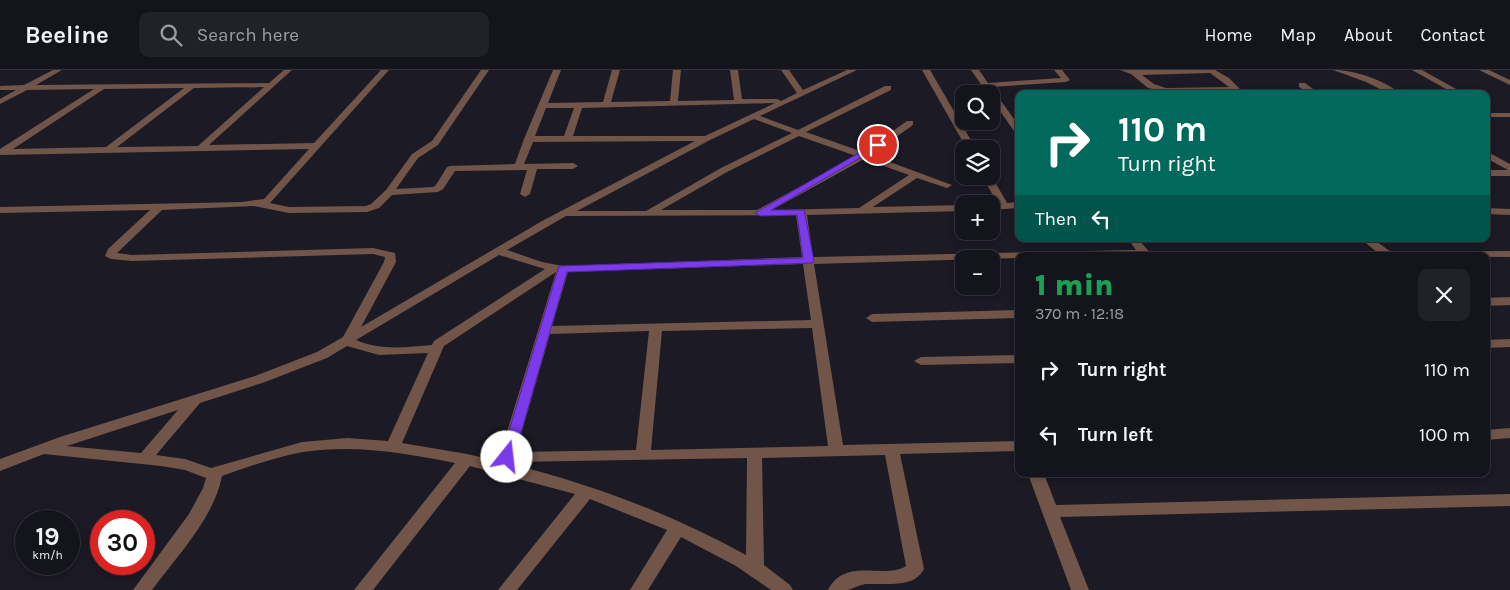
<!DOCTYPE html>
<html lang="en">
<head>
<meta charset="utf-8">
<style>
	:root { --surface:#14141c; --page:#212129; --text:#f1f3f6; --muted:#9d9ea3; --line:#33333b }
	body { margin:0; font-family:Karla,sans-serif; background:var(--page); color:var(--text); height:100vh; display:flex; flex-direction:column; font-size:19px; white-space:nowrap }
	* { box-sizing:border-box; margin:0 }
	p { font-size:16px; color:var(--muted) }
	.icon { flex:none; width:28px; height:28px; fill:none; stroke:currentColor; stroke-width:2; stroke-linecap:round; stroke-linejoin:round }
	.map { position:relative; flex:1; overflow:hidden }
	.drawer { position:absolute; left:1015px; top:182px; width:475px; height:225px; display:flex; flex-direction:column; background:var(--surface); border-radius:10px; box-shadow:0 2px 8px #0003,0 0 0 1px var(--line) }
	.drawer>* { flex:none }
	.banner { position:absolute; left:1015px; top:20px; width:475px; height:152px; border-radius:10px; box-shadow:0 2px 8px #0003,0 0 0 1px var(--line); background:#00695c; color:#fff; overflow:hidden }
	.controls { position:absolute; left:955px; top:15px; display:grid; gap:10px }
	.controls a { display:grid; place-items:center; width:45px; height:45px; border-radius:10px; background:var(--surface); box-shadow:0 2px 8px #0003,0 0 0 1px var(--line); font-size:25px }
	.speed { position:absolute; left:15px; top:440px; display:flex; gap:10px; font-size:25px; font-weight:700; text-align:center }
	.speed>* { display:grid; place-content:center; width:65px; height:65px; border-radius:50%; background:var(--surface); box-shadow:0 2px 8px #0003,0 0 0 1px var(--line); line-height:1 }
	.speed small { font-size:12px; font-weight:400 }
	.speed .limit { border:8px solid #d22; background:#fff; color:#111 }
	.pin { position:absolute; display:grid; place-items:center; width:42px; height:42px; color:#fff; margin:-21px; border:2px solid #fff; border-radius:50%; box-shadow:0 1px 5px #0007 }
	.me { position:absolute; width:55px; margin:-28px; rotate:16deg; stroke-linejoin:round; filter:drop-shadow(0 0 4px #0008) }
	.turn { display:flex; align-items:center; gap:18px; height:105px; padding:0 20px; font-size:22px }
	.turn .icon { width:65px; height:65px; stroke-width:2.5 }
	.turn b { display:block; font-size:35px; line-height:42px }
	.then { display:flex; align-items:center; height:48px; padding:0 20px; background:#0003; gap:10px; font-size:19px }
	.round { display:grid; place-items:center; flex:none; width:52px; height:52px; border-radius:10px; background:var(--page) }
	.overview { display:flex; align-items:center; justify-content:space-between; height:85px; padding:0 20px }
	h1 { font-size:30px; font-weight:800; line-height:38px; color:#1e9e55 }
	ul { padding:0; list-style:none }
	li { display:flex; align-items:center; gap:15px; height:65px; padding:0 20px }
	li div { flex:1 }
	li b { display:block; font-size:19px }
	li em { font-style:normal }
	header { display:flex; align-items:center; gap:30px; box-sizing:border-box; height:70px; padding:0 25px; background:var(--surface); border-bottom:1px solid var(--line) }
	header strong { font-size:24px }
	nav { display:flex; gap:28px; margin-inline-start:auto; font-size:18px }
	.search { width:350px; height:45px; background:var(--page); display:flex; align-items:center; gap:12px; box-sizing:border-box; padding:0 18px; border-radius:10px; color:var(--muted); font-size:19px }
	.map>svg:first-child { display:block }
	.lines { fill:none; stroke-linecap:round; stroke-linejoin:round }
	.minor { fill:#715548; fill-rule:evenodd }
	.route { fill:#7c3aed; stroke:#51269a }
</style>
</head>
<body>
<header>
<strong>Beeline</strong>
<div class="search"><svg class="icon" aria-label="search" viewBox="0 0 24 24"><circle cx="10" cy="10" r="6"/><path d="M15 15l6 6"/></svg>Search here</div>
<nav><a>Home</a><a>Map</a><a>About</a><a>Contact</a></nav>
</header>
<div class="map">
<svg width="1510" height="520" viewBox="0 0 1510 520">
	<rect width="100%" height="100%" fill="#1b1a25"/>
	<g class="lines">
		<!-- minor -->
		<g class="minor">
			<path d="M53 0H62L36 15 269 13 284 0H292L209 75 314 73 381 0H389L270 133 289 137 366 136 371 134 386 120 412 84 432 71 481 0H489L438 75 418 88 396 119 433 117 436 115 447 97 450 96 515 94 524 69 553 0H561L548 33 603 32 612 0H620L611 32 670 31 673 0H681L678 31 734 30 730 0H738L742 29H777L781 31 797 23 781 0H789L803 20 847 0H857L760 46 798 60 885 16H891V20L806 62 863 82 907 51H913V55L871 85 952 115 947 118 917 108 873 137 964 135V141L807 145 813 187 1136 180 1128 169H1138L1153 186H1019V188L814 194 843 375 1019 371V381L900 384 924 499C914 519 884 513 866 514 859 515 854 518 848 520 842 520 834 520 828 520 845 486 885 510 906 496L885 385 762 388 764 495 790 515 793 520H771L736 496 681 467 648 520H630L667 460 590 429 517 520H498L575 424 470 396 373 520H354L455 393C405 383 354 374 303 382 275 387 248 397 222 406 214 448 177 486 152 520H133L189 444 203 418 206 408 185 400 161 396 44 384 0 401V389L60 367 255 306 317 282 343 267 384 192 385 187 373 184 132 191 111 189 105 186 108 179 150 140 0 143V137L242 132 264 129 309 79 0 85V79L94 19 27 20 0 34V29L16 20H0V16L24 15ZM264 17 198 76 117 77 194 18ZM184 18 106 77 13 79 104 19ZM775 33 705 66H573L582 38ZM546 38H574L564 66H535ZM754 49 792 63 721 98 646 141H577L710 70ZM799 66 856 86 757 140H661L727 102ZM695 71 542 151 361 257 396 192 395 183 373 178 132 185 117 183 162 140 254 136 289 143 367 142 379 138 392 125 438 122 443 119 455 101 527 100 520 124 525 127 530 124 537 99H573L578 96 573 93 524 94 533 72ZM864 89 909 105 859 138 772 140ZM796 145 802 187 563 196 542 192 507 180 566 146ZM499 185 545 199 434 271 432 275C407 277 380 281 356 270ZM803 194 811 250 552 256 568 202ZM556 202 498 391 467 384 402 373 444 276ZM812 258 828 376 651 380 662 261ZM649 261 636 380 516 382 550 264ZM347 276 379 285 428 283 388 371 347 368 302 372 211 398 185 389 156 385 200 333 265 312 327 288ZM178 340 141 383 66 376 70 375ZM747 388 746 485C672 444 594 415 511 394L512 392Z"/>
			<path d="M922 0H930L976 79H967Z"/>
			<path d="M971 0H979L988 13 1061 8 1054 0H1062L1070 10 1066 12 991 17 1019 56V65L1016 64 991 28V24H988Z"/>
			<path d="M1120 0H1215L1229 8 1242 21 1238 23 1234 21 1166 22 1148 18 1131 4ZM1210 3 1229 17 1166 18 1154 14 1142 5Z"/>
			<path d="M1333 0C1355 0 1384 10 1401 24H1390L1366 12Z"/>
			<path d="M1412 0H1422L1465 24H1455Z"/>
			<path d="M1479 0H1489L1510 10V15Z"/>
			<path d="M1299 13H1305L1320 24H1310L1299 17Z"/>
			<rect x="1486" y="43" width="24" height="4"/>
			<path d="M1486 81 1510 94V106H1486V100H1508L1486 88Z"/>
			<path d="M991 105 1007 133 1019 132V138L991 140V134H998L982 106Z"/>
			<path d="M1486 138 1510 139V145L1486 144Z"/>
			<path d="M1361 169H1373L1391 182 1510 181V187L1372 186 1378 183Z"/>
			<path d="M1510 227V235L1486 236V228Z"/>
			<path d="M1019 240V248L872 252 866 248 872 244Z"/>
			<path d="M1510 269V277L1486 278V270Z"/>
			<path d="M1019 285V293L921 295 914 291 921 287Z"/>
			<path d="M1510 358V368L1486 370V360Z"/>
			<path d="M1028 404H1044L1056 435 1510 424V436L1060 447 1089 520H1071Z"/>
		</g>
	</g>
	<!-- route -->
	<path class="route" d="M876 73 882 75 771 140H804L814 191 812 193 567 202 514 387 512 390H503L501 387 559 196 803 188 797 145 760 146 755 143Z"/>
</svg>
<div class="controls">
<a><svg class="icon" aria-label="search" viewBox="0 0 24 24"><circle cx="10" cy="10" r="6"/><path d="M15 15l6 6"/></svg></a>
<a><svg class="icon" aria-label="layers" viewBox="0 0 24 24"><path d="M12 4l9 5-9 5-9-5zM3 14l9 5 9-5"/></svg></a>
<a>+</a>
<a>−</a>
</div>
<div class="speed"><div>19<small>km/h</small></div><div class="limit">30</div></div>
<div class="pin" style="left:878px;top:75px;background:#d93025"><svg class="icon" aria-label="arrive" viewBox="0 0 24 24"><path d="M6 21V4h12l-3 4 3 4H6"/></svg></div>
<svg class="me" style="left:507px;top:387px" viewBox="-20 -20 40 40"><circle r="19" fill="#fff"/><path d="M0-13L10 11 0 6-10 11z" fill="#7c3aed"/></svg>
<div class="banner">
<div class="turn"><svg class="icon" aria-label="right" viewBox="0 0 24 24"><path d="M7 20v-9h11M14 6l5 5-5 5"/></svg><div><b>110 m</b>Turn right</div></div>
<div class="then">Then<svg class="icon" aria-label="left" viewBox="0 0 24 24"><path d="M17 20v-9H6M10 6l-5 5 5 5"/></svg></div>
</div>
<section class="drawer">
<div class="overview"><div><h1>1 min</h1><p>370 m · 12:18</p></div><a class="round"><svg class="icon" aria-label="close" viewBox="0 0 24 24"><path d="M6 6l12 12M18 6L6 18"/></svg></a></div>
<ul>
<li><svg class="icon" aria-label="right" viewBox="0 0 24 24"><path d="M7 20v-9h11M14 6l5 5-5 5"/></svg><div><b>Turn right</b></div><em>110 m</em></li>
<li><svg class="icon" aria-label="left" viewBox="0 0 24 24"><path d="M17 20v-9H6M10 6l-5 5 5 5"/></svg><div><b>Turn left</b></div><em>100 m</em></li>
</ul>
</section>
</div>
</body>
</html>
